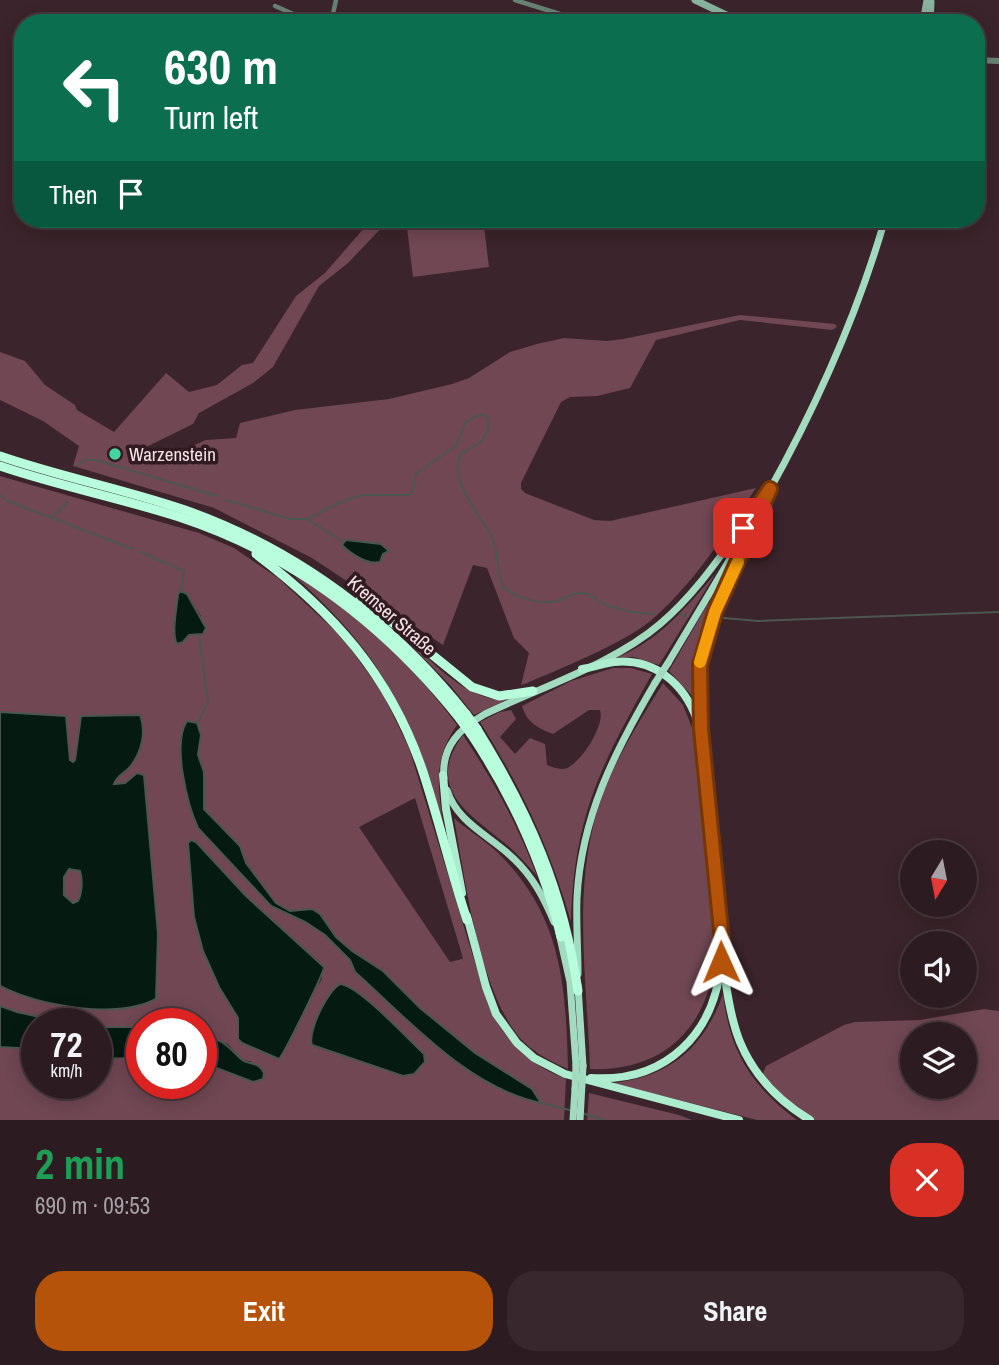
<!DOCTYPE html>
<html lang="en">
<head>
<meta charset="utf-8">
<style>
	:root { --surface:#2c1b20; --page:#38282d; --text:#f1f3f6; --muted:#a6a1a5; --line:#48393e; --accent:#b45309 }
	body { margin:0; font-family:"Archivo Narrow",sans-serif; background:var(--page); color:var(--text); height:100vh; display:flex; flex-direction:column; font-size:26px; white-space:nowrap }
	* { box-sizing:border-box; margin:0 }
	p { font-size:23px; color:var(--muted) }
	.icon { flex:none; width:38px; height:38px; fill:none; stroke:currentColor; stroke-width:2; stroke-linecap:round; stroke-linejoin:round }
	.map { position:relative; height:1120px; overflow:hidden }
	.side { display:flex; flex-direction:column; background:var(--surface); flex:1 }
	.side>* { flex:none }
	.top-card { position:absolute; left:14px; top:14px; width:971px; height:214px; border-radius:28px; box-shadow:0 4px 18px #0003,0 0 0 2px var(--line); background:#0b6e4f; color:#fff; overflow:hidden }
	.needle { width:46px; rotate:190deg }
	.buttons { position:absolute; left:900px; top:840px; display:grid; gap:14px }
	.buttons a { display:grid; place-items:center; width:77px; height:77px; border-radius:50%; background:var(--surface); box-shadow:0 4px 18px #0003,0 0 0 2px var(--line); font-size:35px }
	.speed { position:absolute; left:21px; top:1008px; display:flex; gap:14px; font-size:35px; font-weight:700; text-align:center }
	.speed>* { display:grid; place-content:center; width:91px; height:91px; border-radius:50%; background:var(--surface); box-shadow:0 4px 18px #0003,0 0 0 2px var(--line); line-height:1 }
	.speed small { font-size:18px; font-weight:400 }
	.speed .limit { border:10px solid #d22; background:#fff; color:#111 }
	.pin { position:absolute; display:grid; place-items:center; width:60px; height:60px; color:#fff; margin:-30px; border-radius:14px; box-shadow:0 4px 10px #0006 }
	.me { position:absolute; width:77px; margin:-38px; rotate:359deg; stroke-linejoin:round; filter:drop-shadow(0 0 5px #0008) }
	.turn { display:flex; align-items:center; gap:24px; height:147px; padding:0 35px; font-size:32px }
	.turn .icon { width:91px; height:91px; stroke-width:2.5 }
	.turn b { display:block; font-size:49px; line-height:60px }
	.then { display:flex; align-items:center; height:66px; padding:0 35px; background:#0003; gap:14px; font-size:26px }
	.round { display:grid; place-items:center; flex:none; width:74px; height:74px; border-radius:28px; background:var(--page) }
	.head { display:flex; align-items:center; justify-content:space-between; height:119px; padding:0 35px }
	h1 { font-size:42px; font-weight:700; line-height:52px; color:#1e9e55 }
	.action { display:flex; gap:14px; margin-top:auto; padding:14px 35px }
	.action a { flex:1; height:80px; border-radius:28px; background:var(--accent); color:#fff; font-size:28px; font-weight:700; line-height:80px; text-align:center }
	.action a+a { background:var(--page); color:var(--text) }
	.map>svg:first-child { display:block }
	.green { fill:#704753; fill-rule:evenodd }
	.water { fill:#051a11; stroke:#4c5651; stroke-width:2; fill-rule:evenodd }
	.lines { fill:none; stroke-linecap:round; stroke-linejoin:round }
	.stream { stroke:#4c5651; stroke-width:2 }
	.minor { stroke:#688376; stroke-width:4.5 }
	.tertiary { stroke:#688376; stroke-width:6 }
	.secondary { stroke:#89b4a0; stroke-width:7 }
	.primary { stroke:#a2dbc0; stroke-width:7 }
	.trunk { stroke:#adecce; stroke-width:8 }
	.motorway { stroke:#b8fedd; stroke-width:9 }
	.primary-bridge { stroke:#a2dbc0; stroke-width:7 }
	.motorway-bridge { stroke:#b8fedd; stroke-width:9 }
	.route-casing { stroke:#753606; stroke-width:18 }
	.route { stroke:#b45309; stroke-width:12 }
	.slow { stroke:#f59e0b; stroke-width:12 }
	.poi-dot { fill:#44d49f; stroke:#311a21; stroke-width:2.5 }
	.labels { text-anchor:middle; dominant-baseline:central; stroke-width:7; stroke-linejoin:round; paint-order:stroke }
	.poi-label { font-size:19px; fill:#f2e2e6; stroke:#311a21; text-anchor:start }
	.street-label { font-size:19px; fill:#f2e2e6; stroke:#311a21 }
</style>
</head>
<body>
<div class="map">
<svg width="999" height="1120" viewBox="0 0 999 1120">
	<rect width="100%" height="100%" fill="#3b242b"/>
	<!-- green -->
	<g class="green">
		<path d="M372 219H390L348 263 319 286 273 367 253 383 199 413 193 424 136 452 137 456 171 455 206 440 236 438 240 423 295 410 389 399 452 384 469 378 510 352 537 344 564 338 607 341 623 339 740 315 835 324 837 327 832 330 740 320 656 340 630 388 597 396 570 397 561 402 521 483V489L525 493 594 520 610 521 756 488C727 532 696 580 656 616 630 641 562 668 527 683L521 685 529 653 514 638 487 568 473 565 443 645 312 558 214 508 73 466 79 446 43 421 0 400V352L25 361 45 385 75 405 77 410 114 432 166 373 189 392 217 385 242 365 253 363 296 296 325 273Z"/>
		<path d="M406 219H483L489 267 413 277Z"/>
		<path d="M0 476 199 533 234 548 278 578 342 637 382 692 409 748 488 1005C504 1040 529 1065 566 1079L564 1120H0V1047L37 1049V1083H96L101 1080 96 1071V1059L136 1058 142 1053V1083H201V1062L225 1070 252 1062 241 1059 228 1044 201 1035V1024L97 1027 96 1024C65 1024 28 1020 0 1006V986C36 1004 78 1011 119 1008 131 1007 144 1002 156 999L158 934 144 775 125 783 114 784 120 775 127 770 139 714 81 716 75 760 73 762 70 760 66 716 0 712ZM178 594H187L201 616 199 635H189L183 642 174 631ZM201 735 198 755 204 772V809L240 846 246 863 276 903 290 911 312 909 320 914 336 937 352 951 383 971 420 1008 475 1053 532 1089 541 1102C528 1101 517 1095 506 1089 448 1060 403 1015 355 972L350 960 325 935 305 922 271 906 198 828 193 817 180 738ZM415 798 463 958 462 959 450 962 359 827ZM191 840 196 842 246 896 320 962 322 979 306 1004 297 1028 280 1059 242 1043 237 1034 238 1018 219 987 203 951 194 917 188 843ZM346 985 424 1054 414 1074 403 1076 315 1047Z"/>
		<path d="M716 573 659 665 634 657H618C660 640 687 606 716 573Z"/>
		<path d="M294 576C359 613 413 665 457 725 433 760 438 784 443 823 411 715 381 652 294 576Z"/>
		<path d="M716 595 695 660 694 698 669 671 707 605Z"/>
		<path d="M399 633C431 658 462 700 506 700L474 715 450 685Z"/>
		<path d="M613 668H631L652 674C601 765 574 815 571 922 549 846 522 789 480 722L500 712 511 710 516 719 500 737 515 754 530 738 545 744 547 765C555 768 562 771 569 767 583 759 605 725 600 710H589L553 734C538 728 527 723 522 706L571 681Z"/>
		<path d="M663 683 683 705 693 730 716 951C710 1024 667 1072 590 1069 587 972 568 869 610 777 625 744 644 714 663 683Z"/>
		<path d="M463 735C493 780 518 825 537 876 527 865 518 854 506 844 469 814 424 788 463 735Z"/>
		<path d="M454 818C470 832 490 843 504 859 562 920 566 988 568 1069 550 1061 532 1052 519 1037 479 988 465 880 454 818Z"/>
		<path d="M69 869 80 871C83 880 82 893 78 901L73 903 64 895V877Z"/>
		<path d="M723 994C730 1053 751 1085 797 1120H757L613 1083C669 1077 704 1048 723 994Z"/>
		<path d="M984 1009 999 1011V1120H814L800 1112 762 1076 766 1066 844 1025 855 1022 920 1020ZM912 1034H964V1087H912Z"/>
		<path d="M589 1093 679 1115 692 1120H587Z"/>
	</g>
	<!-- water -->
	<g class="water">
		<path d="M346 540 381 544 389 551 383 554 380 562C367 565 351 554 342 545Z"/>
		<path d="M181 591 187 594 206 628 203 634 189 635 183 642 177 644C171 634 177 607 178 594Z"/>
		<path d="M0 712 66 716 70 760 73 762 75 760 81 716 140 715C147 733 141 754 129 768 123 774 117 776 114 784L125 783 137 773 144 775 158 934 156 999C116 1020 39 1006 0 986ZM69 869 80 871C83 880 82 893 78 901L73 903 64 895V877Z"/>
		<path d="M187 721 197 723 201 735 198 755 204 772V809L240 846 246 863 276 903 290 911 312 909 320 914 336 937 352 951 383 971 420 1008 475 1053 532 1089 541 1103C468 1088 409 1020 355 972L350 960 325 935 305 922 271 906 198 828C187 804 172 743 187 721Z"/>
		<path d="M191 840 196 842 246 896 324 967C324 973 284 1054 279 1059L242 1043 238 1039V1018L219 987 203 951 194 917 188 843Z"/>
		<path d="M341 984C360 987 407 1038 424 1054L425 1062 414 1074 403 1076 312 1045C307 1033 328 988 341 984Z"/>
		<path d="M0 1006 17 1012 72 1024H37V1049L0 1047Z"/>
		<path d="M96 1027H142V1053L136 1058 96 1059Z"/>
		<path d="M201 1035C227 1042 223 1042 241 1059 249 1066 258 1060 264 1073L263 1079 253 1082 201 1062Z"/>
	</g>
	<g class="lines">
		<!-- stream -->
		<g class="stream">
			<path d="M77 466 85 460 92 459 218 496"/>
			<path d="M0 495 8 501 133 549"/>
			<path d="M227 500 290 519H307L343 501 363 495H410L413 490 416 474 456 446 466 422 481 414 487 417 489 429 481 442 461 454C447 483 483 515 493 540 498 554 498 570 502 585 511 596 537 604 552 602 565 600 573 590 588 594 595 596 600 603 607 605 621 610 639 614 655 614"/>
			<path d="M54 516 68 502"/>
			<path d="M308 520 343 541"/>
			<path d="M141 552 184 571 181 592"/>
			<path d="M680 614 686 616"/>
			<path d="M724 618 758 621 999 612"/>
			<path d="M197 723 208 703 199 635"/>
			<path d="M541 1103 570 1110"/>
			<path d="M582 1113 604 1120"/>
		</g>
		<!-- minor -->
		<g class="minor">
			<path d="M515 0 589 23"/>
			<path d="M275 6 314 23"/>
			<path d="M331 23 336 0"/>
		</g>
		<!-- tertiary -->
		<path class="tertiary" d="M976 60 999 61"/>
		<!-- secondary -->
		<g class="secondary">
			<path d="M695 0 743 23"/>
			<path d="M923 23 927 0"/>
			<path d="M930 23 931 2"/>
		</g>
		<!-- primary -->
		<g class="primary">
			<path d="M768 493C817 405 857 316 885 219"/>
			<path d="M668 663 752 522"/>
			<path d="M444 778C441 747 460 728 485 714 539 688 615 663 660 624 704 587 732 537 768 492"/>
			<path d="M447 790C457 823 491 836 514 859 533 877 544 898 554 922"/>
			<path d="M559 933 570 982 576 1065"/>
			<path d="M578 974C578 949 576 923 577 898 581 817 615 751 655 683"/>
			<path d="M578 986 583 1066"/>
			<path d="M573 1120 575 1089"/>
		</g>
		<!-- trunk -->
		<g class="trunk">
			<path d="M770 489C752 544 715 593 703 651 690 710 708 806 715 868 720 918 722 998 740 1042 754 1076 779 1101 810 1120"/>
			<path d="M582 669C592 668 603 663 614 662 654 658 684 683 697 720"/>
			<path d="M443 775 446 809 462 893"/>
			<path d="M467 916 486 987 496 1014 517 1043 534 1058 565 1074 739 1120"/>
			<path d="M591 1078C666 1083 716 1033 721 961"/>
		</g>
		<!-- motorway -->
		<g class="motorway">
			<path d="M0 456C61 477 124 489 185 510 298 550 391 621 466 714"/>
			<path d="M0 466C59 486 120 498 179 517 292 554 386 626 460 719"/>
			<path d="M256 554C333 612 388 673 421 766 438 816 450 869 467 920"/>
			<path d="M360 600 393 623 472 687 499 696 533 691"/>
			<path d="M477 729C530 815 563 890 578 991"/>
			<path d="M471 734C513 797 543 863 561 937"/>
		</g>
		<!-- primary-bridge -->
		<g class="primary-bridge">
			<path d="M655 683 668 663"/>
			<path d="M575 1089 576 1065"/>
			<path d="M580 1120 583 1066"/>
		</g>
		<!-- motorway-bridge -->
		<g class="motorway-bridge">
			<path d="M466 714 477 729"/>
			<path d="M460 719 471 734"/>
		</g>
	</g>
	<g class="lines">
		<!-- route casing -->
		<g class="route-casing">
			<path id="route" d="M721 962 722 941 701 729 700 665 715 612 770 489 743 528"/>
		</g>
		<!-- route -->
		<use href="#route" class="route"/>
		<!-- slow -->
		<path class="slow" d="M700 662 715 612 738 562"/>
	</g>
	<!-- markers -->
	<circle class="poi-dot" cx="115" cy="454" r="7"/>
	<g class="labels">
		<!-- poi labels -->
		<g class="poi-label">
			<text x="129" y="454">Warzenstein</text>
		</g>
		<!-- street labels -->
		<g class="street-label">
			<text transform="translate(392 615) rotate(41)">Kremser Straße</text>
		</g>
	</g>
</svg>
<div class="buttons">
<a><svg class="needle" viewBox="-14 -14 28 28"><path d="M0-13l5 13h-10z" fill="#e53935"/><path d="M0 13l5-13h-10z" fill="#a6a1a5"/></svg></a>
<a><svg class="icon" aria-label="sound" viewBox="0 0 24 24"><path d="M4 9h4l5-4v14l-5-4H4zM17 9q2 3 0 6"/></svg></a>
<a><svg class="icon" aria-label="layers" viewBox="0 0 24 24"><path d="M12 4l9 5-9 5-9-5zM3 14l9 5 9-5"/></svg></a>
</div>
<div class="speed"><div>72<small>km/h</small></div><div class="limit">80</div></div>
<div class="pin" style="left:743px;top:528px;background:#d93025"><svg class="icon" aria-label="arrive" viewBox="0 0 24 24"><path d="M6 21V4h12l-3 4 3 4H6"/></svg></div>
<svg class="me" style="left:721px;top:962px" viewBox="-20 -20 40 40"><path d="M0-17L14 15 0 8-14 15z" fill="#b45309" stroke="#fff" stroke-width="4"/></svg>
<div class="top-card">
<div class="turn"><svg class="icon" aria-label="left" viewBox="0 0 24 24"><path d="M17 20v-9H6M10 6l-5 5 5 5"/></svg><div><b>630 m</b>Turn left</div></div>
<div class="then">Then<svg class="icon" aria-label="arrive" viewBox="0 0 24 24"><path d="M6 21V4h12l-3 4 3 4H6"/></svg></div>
</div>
</div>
<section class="side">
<div class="head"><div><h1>2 min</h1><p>690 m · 09:53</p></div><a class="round" style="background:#d93025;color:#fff"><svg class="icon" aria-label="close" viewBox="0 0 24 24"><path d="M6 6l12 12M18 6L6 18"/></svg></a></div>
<div class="action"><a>Exit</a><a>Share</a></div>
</section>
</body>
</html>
